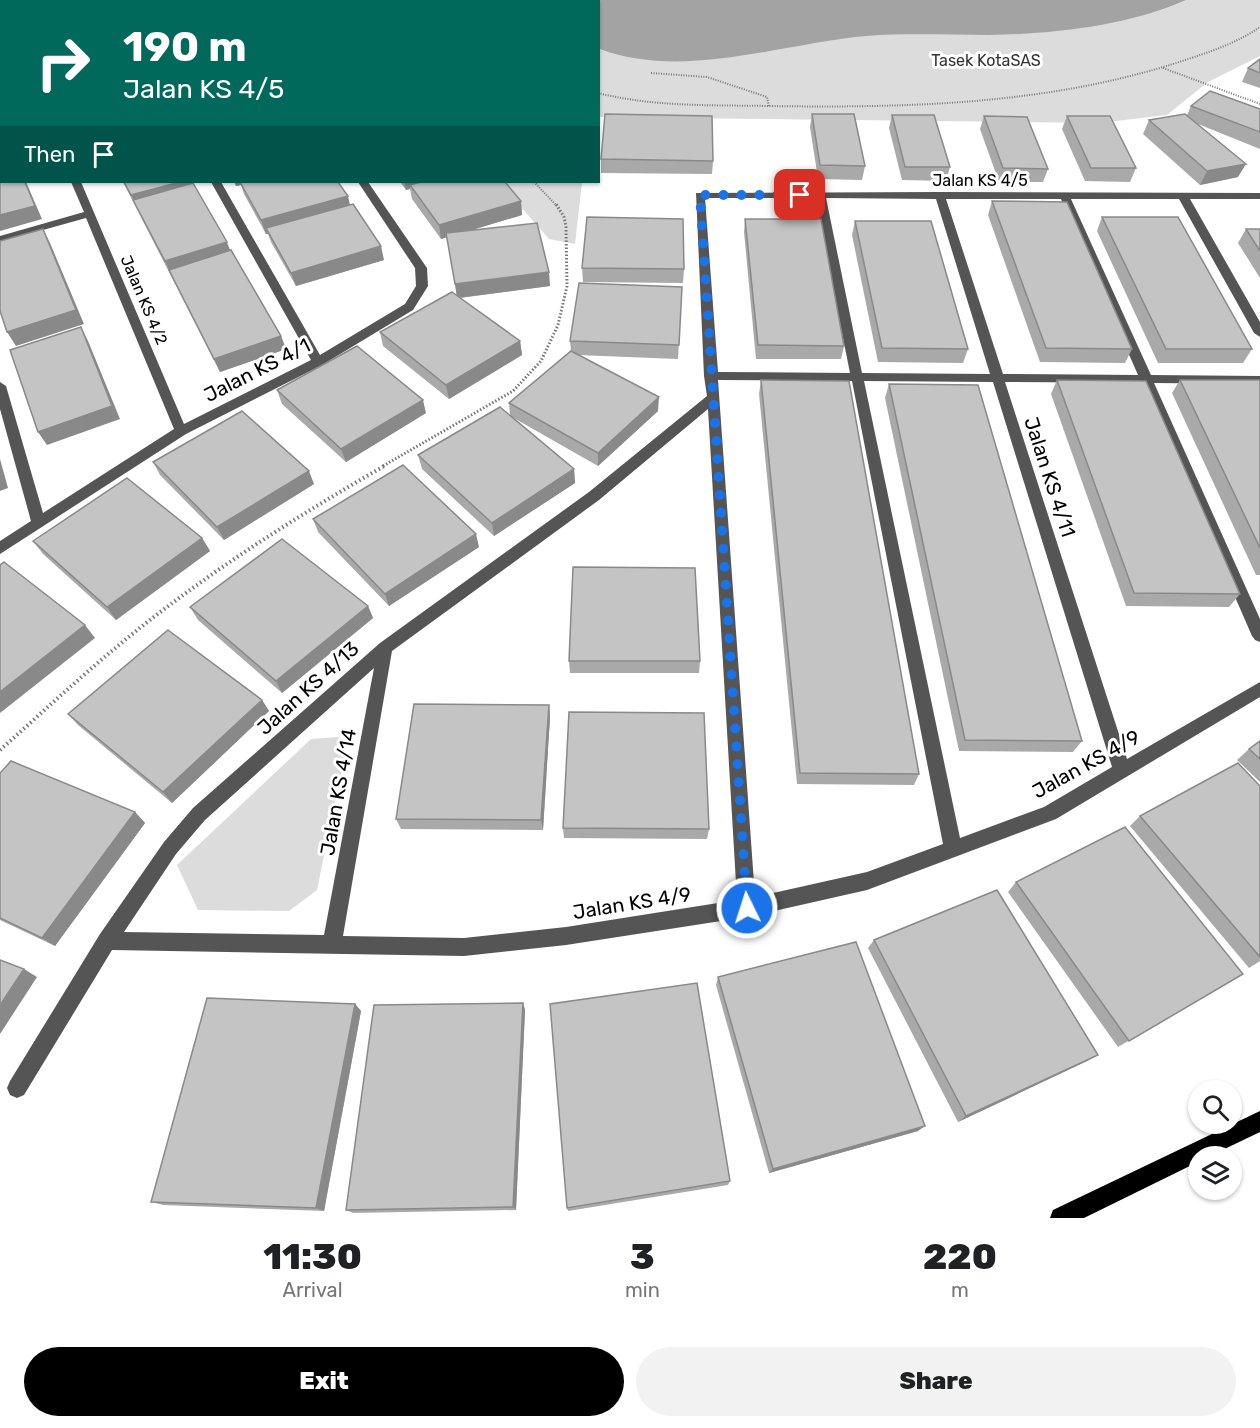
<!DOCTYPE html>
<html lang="en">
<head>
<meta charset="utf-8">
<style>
	:root { --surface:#fff; --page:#f2f2f2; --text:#202124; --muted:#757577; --accent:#000 }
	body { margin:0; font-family:Rubik,sans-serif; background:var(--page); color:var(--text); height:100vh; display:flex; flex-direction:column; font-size:22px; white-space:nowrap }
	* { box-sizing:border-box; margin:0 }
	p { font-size:20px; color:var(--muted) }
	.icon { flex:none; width:33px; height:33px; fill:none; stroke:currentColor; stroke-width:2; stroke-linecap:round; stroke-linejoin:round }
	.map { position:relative; height:1218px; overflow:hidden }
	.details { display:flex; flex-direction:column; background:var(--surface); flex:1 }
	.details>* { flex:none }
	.guide { position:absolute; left:0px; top:0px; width:600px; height:183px; box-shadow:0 2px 4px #0004; background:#00695c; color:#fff; overflow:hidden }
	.buttons { position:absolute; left:1188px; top:1080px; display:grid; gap:12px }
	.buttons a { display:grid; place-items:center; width:54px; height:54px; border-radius:50%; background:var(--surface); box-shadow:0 2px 4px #0004; font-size:30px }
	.pin { position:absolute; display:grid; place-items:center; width:51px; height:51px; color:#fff; margin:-26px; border-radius:12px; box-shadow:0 3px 9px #0006 }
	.me { position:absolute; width:66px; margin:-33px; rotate:356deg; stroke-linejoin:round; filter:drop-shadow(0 0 4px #0008) }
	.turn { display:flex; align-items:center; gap:21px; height:126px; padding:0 24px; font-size:27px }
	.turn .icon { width:78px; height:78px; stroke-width:2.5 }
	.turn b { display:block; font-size:42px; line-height:51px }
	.then { display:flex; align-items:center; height:57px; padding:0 24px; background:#0003; gap:12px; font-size:22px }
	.eta { display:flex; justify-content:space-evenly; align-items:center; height:102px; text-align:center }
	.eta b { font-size:36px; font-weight:800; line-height:42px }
	.cta { display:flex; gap:12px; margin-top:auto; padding:12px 24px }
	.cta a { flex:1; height:69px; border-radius:36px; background:var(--accent); color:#fff; font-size:24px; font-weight:800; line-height:69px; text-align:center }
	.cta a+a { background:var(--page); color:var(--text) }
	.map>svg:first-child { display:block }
	.green { fill:#dcdcdc }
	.water { fill:#a3a3a3 }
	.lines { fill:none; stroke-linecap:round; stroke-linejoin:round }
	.stream { fill:#a3a3a3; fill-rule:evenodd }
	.path-far2 { stroke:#777; stroke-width:2; stroke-dasharray:1 1.5; stroke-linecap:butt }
	.path-far1 { stroke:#777; stroke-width:3; stroke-dasharray:1.5 2; stroke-linecap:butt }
	.path { stroke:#777; stroke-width:4; stroke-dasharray:1.5 3; stroke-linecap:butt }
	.minor { fill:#555; fill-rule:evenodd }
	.major { fill:#000; fill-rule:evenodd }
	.wall { fill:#a9a9a9 }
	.shaded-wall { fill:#898989 }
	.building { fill:#c4c4c4; stroke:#898989; stroke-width:1.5 }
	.route { stroke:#1a73e8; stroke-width:10; stroke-dasharray:0 18 }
	.labels { text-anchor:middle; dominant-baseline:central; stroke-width:6; stroke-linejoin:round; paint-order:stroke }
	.far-park-label { font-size:16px; fill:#333; stroke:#fff }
	.far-street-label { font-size:16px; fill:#000; stroke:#fff }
	.street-label { font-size:20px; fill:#000; stroke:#fff }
</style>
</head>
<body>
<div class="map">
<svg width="1260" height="1218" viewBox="0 0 1260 1218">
	<rect width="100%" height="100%" fill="#fff"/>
	<!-- green -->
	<g class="green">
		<path d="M341 0H1260V56L1208 82 1167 115 1099 123 599 117 598 2Z"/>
		<path d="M499 182H582L575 244 549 239Z"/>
		<path d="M338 737 346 748 317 890 289 911 198 910 177 865 311 739Z"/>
	</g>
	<!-- water -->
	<path class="water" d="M547 0H1186C1127 26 1053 34 989 35 947 35 907 33 866 36 779 44 683 80 600 49L598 2Z"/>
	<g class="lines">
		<!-- stream -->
		<rect class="stream" x="0" y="3" width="2" height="4"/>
		<!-- path-far2 -->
		<g class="path-far2">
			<path d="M25 0 50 2"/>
			<path d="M1163 68 1260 104"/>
			<path d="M651 73 707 77 767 97 769 107"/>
			<path d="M598 93C654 107 711 105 769 106 905 108 1042 105 1173 64 1203 54 1234 45 1260 27"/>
			<path d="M534 182 557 206"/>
		</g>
		<!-- path-far1 -->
		<path class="path-far1" d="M383 466 513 391 541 361 558 325 567 286 566 227 564 217 556 204"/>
		<!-- path -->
		<path class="path" d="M0 750C55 701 108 651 167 607 236 555 311 508 386 465"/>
		<!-- minor -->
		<g class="minor">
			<rect x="0" y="76" width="2" height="6"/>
			<path d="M71 182H81L184 424 311 360 211 182H221L320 355 405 304 416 286 415 268 358 182H368L427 268 428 286 413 310 322 365 186 434 0 554V541L31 521 0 409V382L6 386 43 513 174 429 86 218 0 242V236L84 212Z"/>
			<path d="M940 192 1260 193V199H1190L1260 322V337L1254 333 1179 199H1071L1151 375 1260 376V384L1154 383 1260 619V642L1255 640 1252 636 1142 383 1005 382 1127 759 1260 682V697L1056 819 867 890 747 917 566 945 464 956 112 950 24 1095 17 1098 10 1095 7 1088 10 1081 100 934 164 842 193 808 380 643 589 492 707 396 704 376 696 193ZM705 198H815L850 373 718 372ZM826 198 936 199 990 374 862 373ZM946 199H1061L1138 375 1003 374ZM718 380 852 381 943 844 867 872 755 897ZM864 381 993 382 1112 767 1044 807 960 838ZM708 409 737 900 566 927 464 938 343 936 392 651 599 500ZM374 668 324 935 124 932 176 854 205 820Z"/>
		</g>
		<!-- major -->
		<path class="major" d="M1260 1111V1132L1210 1156H1198V1162L1084 1218H1050L1053 1210Z"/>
	</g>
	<!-- wall -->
	<g class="wall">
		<path d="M212 0H245L244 2Z"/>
		<path d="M260 0H316L315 2H260Z"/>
		<path d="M1260 59V88L1242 82 1248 68Z"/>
		<path d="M1191 106 1260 109V149L1198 124 1238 177 1200 185 1143 134 1149 120 1187 115Z"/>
		<path d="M812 114 865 166 862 180 818 179 810 127Z"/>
		<path d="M892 115 950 167 946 181 902 180 889 128Z"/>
		<path d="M984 116 1048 169 1043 182H999L980 129Z"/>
		<path d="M1067 116 1136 168 1130 182 1085 181 1062 129Z"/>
		<path d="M601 159 713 161 712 174 601 173Z"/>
		<path d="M123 182H191L230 250 281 336 286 349 220 372Z"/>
		<path d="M234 182H338L350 205 384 260 296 286 271 242 268 234H266L244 194 241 185 236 186Z"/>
		<path d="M400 182H505L521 201 522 215 469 231 550 286 460 298 520 341 522 355 449 399 383 346 380 332 457 295 447 237 441 239 412 199 410 189 406 190Z"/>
		<path d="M992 201 1132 349 1125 363 1040 362 988 215Z"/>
		<path d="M1102 217 1252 349 1243 363H1158L1097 231Z"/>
		<path d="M745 219 844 346 841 359H756L744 232Z"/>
		<path d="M855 221 968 349 963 363 878 362 852 235Z"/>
		<path d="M1246 229H1260V278L1238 243Z"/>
		<path d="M582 268 684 269 683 283 583 282Z"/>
		<path d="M682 287 678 359 577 355 658 411 598 466 512 417 574 469 575 483 494 536 422 469 418 455 510 416 509 403 571 351 570 341Z"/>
		<path d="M761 380 919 774 914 785 797 784 759 394Z"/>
		<path d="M1057 380 1240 594 1229 607 1126 606 1051 394Z"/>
		<path d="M1180 380H1260V575H1256L1172 393Z"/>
		<path d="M889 384 1082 741 1073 752 959 751 885 398Z"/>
		<path d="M277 390 426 413 346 462 282 404Z"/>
		<path d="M153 462 314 484 224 540 160 475Z"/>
		<path d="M313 519 479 547 389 606 318 532Z"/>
		<path d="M202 538 210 551 116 620 43 554 33 541Z"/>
		<path d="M368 606 373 618 282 693 198 620 190 607Z"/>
		<path d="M569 661H700L699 673H570Z"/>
		<path d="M262 700 269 711 172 803 78 725 68 714Z"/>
		<path d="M549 705 550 717 543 830 401 829 396 819Z"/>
		<path d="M1260 741V782L1237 760 1249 749Z"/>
		<path d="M0 773 135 812 145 823 55 946 0 920Z"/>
		<path d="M1260 786V961L1249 968 1130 826 1140 816Z"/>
		<path d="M563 828 709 829 707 839 564 838Z"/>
		<path d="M1016 882 1243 974 1118 1047 1008 892Z"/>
		<path d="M874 940 1098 1055 1087 1061 958 1122 868 948Z"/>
		<path d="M718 977 918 1131 769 1173 716 985Z"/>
		<path d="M523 1003 525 1010 516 1210 353 1213 346 1210Z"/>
		<path d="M355 1004 361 1011 324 1211 163 1205 151 1202Z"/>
		<path d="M730 1181 728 1185 568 1211 567 1208Z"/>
	</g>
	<!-- shaded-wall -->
	<g class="shaded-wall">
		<path d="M2 43V63L0 65V45Z"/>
		<rect x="0" y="159" width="2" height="16"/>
		<path d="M1246 164 1238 177 1200 185 1207 171Z"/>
		<path d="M25 182H26L42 219 0 231V215Z"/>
		<path d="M180 182H191L195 192 138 209 131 195Z"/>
		<path d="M235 182H240L241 185 236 186Z"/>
		<path d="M404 182H435L410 185V189L406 190Z"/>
		<path d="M348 196 351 210 266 228 268 234H266L261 220Z"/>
		<path d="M521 201 522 215 441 239 439 225Z"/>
		<path d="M43 229 50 243 84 324 16 346 7 332Z"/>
		<path d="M227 242 232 256 171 275 165 261Z"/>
		<path d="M381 246 384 260 296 286 291 273Z"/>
		<path d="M549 272 550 286 457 298 455 284Z"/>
		<path d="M81 327 88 341 120 419 47 445 38 432Z"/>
		<path d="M281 336 286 349 220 372 214 359Z"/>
		<path d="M520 341 522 355 449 399 446 385Z"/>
		<path d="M659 397 658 411 598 466V453Z"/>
		<path d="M423 400 426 413 346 462 341 449Z"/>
		<path d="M0 459 8 488 0 491Z"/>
		<path d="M574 469 575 483 494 536 492 523Z"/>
		<path d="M309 471 314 484 224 540 217 527Z"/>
		<path d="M476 534 479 547 389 606 385 594Z"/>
		<path d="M202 538 210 551 116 620 107 607Z"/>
		<path d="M368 606 373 618 282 693 276 681Z"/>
		<path d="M85 625 95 638 0 713V692Z"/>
		<path d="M262 700 269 711 172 803 163 792Z"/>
		<path d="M549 705 550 717 543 830 541 820Z"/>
		<path d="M135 812 145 823 55 946 42 938Z"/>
		<path d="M24 969 37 977 0 1034V1005Z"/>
		<path d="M523 1003 525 1010 516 1210 513 1207Z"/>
		<path d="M355 1004 361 1011 324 1211 316 1208Z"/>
		<path d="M1098 1055 1087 1061 958 1122 966 1116Z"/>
		<path d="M925 1126 918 1131 769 1173 773 1169Z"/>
	</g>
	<!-- building -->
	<g class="building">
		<path d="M0 19H2V43L0 45Z"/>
		<path d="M1260 59V73L1248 68Z"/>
		<path d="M1210 91 1260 109V132L1191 106Z"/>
		<path d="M605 114 712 116 713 161 601 159Z"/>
		<path d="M812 114H854L865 166 820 165Z"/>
		<path d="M1185 114 1246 164 1207 171 1149 120Z"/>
		<path d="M892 115H934L950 167H905Z"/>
		<path d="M984 116 1027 117 1048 169 1003 168Z"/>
		<path d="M1067 116H1110L1136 168H1091Z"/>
		<path d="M0 125 2 129V159H0Z"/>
		<path d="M0 169H2V182H25L35 206 0 215Z"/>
		<path d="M124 182H180L131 195Z"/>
		<path d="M240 182H338L348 196 261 220Z"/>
		<path d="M421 182H505L521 201 439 225 410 185Z"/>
		<path d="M193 183 227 242 165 261 133 200Z"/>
		<path d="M992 201 1067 202 1132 349 1046 348Z"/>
		<path d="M353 204 381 246 291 273 266 228Z"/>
		<path d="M587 217 683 219 684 269 582 268Z"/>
		<path d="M1102 217H1178L1252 349H1166Z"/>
		<path d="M745 219H821L844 346 758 345Z"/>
		<path d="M855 221H931L968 349 882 348Z"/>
		<path d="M537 223 549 272 455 284 446 233Z"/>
		<path d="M43 229 76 310 7 332 0 311V241Z"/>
		<path d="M1246 229H1260V251Z"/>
		<path d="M231 250 281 336 214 359 169 270Z"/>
		<path d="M579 283 682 287 679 345 570 341Z"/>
		<path d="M452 292 520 341 446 385 380 332Z"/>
		<path d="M81 327 112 406 38 432 10 350Z"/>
		<path d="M357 346 423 400 341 449 277 390Z"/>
		<path d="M571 351 659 397 598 453 509 403Z"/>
		<path d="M761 380 849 381 919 774 800 773Z"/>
		<path d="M1057 380 1146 381 1240 594 1134 593Z"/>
		<path d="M1180 380H1260V548Z"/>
		<path d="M889 384 978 385 1082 741 965 740Z"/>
		<path d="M500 407 574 469 492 523 418 455Z"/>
		<path d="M242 411 309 471 217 527 153 462Z"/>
		<path d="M403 465 476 534 385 594 313 519Z"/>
		<path d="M127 478 202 538 107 607 33 541Z"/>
		<path d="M282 539 368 606 276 681 190 607Z"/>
		<path d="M4 562 85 625 0 692V565Z"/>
		<path d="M573 567 695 568 700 661H569Z"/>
		<path d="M168 630 262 700 163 792 68 714Z"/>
		<path d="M414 704 549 705 541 820 396 819Z"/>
		<path d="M569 712 704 713 709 829 563 828Z"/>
		<path d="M1260 741V759L1249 749Z"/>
		<path d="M11 761 135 812 42 938 0 918V773Z"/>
		<path d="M1238 763 1260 786V957L1140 816Z"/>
		<path d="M1125 827 1243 974 1129 1041 1016 882Z"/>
		<path d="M997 890 1098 1055 966 1116 874 940Z"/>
		<path d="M856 942 925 1126 773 1169 718 977Z"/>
		<path d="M0 960 24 969 0 1005Z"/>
		<path d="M697 983 730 1181 567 1208 550 1004Z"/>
		<path d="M207 998 355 1004 316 1208 151 1202Z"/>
		<path d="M523 1003 513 1207 346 1210 374 1005Z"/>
	</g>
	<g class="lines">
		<!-- route -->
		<path class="route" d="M747 908 700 195H800"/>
	</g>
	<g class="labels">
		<!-- far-park labels -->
		<g class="far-park-label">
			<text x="986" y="60">Tasek KotaSAS</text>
		</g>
		<!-- far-street labels -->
		<g class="far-street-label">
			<text x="980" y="180">Jalan KS 4/5</text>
			<text transform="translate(144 300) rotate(67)">Jalan KS 4/2</text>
		</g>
		<!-- street labels -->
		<g class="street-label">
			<text transform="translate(257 370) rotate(-27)">Jalan KS 4/1</text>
			<text transform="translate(1050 477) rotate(72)">Jalan KS 4/11</text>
			<text transform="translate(308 688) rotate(-42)">Jalan KS 4/13</text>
			<text transform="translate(1086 764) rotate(-29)">Jalan KS 4/9</text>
			<text transform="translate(338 792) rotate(-80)">Jalan KS 4/14</text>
			<text transform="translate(632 903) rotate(-9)">Jalan KS 4/9</text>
		</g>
	</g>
</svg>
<div class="buttons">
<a><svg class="icon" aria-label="search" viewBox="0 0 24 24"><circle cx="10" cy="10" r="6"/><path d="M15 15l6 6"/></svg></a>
<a><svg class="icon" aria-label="layers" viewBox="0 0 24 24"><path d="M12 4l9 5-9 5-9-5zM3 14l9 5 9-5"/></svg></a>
</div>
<div class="pin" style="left:800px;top:195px;background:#d93025"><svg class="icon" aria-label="arrive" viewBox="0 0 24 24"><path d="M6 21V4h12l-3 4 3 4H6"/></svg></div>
<svg class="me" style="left:747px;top:908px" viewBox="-20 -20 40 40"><circle r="17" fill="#1a73e8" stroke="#fff" stroke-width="3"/><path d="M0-11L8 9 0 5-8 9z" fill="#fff"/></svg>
<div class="guide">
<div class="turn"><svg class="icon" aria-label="right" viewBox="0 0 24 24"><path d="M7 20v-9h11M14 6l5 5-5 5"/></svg><div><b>190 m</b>Jalan KS 4/5</div></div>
<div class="then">Then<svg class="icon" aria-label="arrive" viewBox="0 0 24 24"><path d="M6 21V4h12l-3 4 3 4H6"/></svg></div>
</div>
</div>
<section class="details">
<div class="eta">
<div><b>11:30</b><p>Arrival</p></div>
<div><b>3</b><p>min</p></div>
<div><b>220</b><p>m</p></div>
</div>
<div class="cta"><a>Exit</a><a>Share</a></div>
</section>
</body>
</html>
